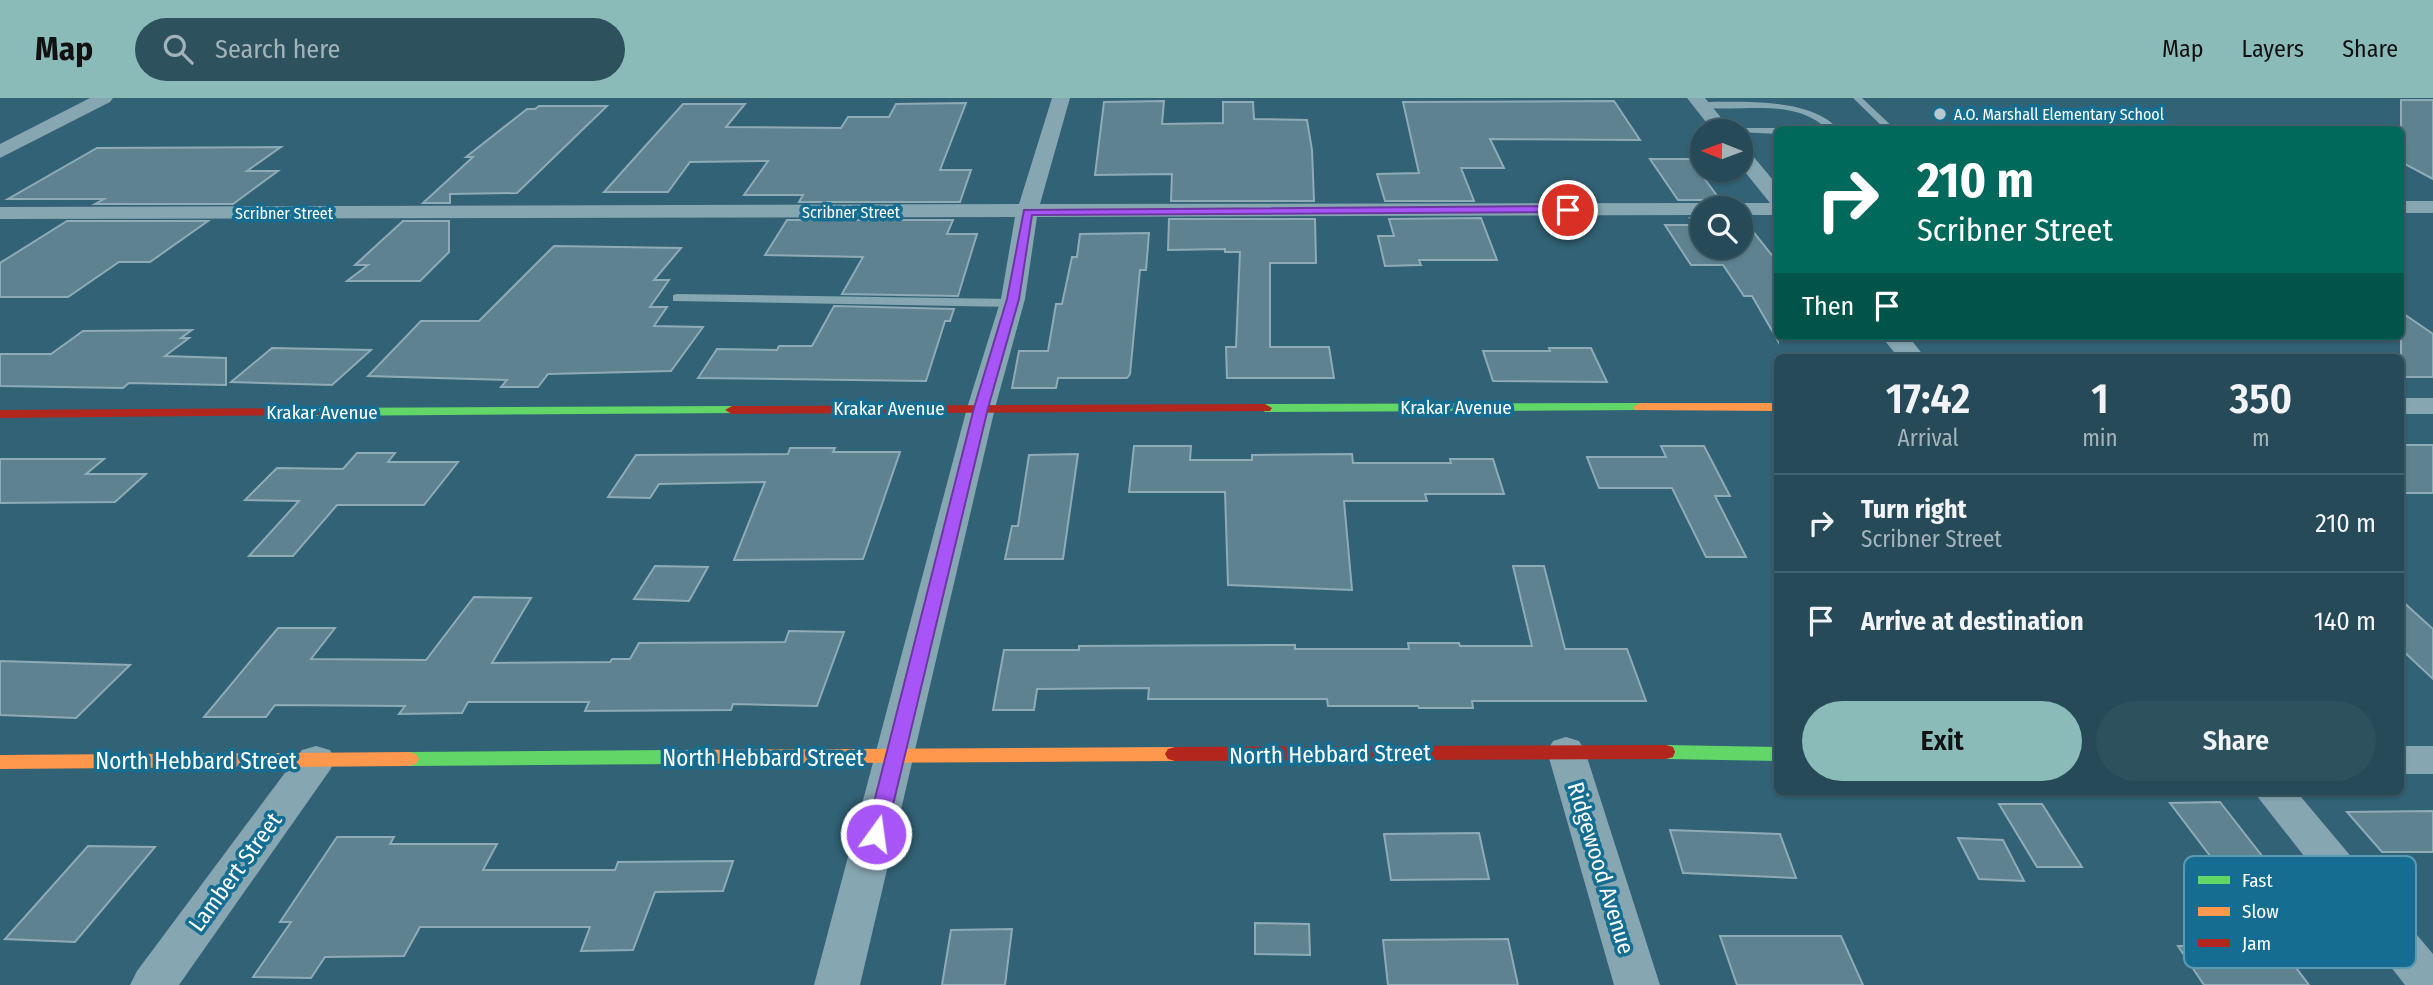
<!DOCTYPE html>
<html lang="en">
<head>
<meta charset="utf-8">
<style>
	:root { --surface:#264a58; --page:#2e515e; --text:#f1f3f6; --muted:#a4b3ba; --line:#42626e; --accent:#8bbbb9 }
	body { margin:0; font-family:"Fira Sans Condensed",sans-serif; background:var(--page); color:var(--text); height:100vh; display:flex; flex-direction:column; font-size:26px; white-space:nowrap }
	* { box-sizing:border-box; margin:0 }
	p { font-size:23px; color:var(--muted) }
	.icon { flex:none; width:38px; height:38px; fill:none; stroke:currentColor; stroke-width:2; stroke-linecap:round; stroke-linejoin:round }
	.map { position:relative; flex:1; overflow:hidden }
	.details { position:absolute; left:1774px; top:256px; width:630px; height:441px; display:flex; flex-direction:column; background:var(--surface); border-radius:10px; box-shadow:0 2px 5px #0004,0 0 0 2px var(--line) }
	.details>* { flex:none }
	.banner { position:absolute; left:1774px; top:28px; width:630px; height:214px; border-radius:10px; box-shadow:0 2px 5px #0004,0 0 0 2px var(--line); background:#00695c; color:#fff; overflow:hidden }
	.needle { width:46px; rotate:271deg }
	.fabs { position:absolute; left:1690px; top:21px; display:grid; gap:14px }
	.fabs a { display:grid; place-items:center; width:63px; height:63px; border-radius:50%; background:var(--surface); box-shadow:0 2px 5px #0004,0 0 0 2px var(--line); font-size:35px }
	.pin { position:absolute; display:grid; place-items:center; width:60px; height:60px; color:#fff; margin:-30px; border:4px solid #fff; border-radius:50%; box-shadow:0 2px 7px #0007 }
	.me { position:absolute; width:77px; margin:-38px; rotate:14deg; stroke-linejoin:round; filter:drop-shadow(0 0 5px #0008) }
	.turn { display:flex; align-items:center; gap:24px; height:147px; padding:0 28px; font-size:32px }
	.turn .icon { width:91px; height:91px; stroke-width:2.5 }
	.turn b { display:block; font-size:49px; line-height:60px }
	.then { display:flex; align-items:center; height:66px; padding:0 28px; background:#0003; gap:14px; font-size:26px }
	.eta { display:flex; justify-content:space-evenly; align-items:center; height:119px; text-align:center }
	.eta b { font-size:42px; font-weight:600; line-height:49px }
	.cta { display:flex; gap:14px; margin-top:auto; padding:14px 28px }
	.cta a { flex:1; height:80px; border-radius:42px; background:var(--accent); color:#111; font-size:28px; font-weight:600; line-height:80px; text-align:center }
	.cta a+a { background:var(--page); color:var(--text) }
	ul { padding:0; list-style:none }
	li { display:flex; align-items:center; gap:21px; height:98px; padding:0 28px; border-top:2px solid var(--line) }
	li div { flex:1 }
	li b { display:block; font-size:26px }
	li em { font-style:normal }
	header { display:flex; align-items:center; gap:42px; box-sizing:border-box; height:98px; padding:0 35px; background:var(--accent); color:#111 }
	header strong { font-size:33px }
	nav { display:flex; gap:38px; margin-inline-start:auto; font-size:24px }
	.search { width:490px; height:63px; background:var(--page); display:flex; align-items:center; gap:18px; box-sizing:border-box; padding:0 24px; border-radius:38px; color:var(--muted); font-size:26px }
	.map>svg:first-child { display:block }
	.building { fill:#5e8290; stroke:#8eabb6; stroke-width:2 }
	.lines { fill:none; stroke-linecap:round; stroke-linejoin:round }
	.lane { fill:#86a6b1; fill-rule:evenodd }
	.street { fill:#86a6b1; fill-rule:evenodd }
	.fast { fill:#63d668; fill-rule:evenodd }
	.slow { fill:#ff974d; fill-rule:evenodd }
	.jam { fill:#b3261e; fill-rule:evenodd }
	.route { fill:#a855f7; stroke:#6d37a1; stroke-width:2 }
	.poi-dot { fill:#b7c8cf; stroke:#156e92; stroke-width:2.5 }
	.labels { text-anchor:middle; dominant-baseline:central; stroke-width:7; stroke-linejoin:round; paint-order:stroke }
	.far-poi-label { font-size:16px; fill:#fff; stroke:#156e92; text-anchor:start }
	.far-street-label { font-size:16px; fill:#fff; stroke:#156e92 }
	.street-label { font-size:19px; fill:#fff; stroke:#156e92 }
	.near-street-label { font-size:23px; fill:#fff; stroke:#156e92 }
	.key { fill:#156e92; stroke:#5b9ab3; stroke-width:2 }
	.key-label { font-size:19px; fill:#fff }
</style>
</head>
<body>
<header>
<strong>Map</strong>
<div class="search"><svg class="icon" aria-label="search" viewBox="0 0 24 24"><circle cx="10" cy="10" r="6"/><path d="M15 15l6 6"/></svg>Search here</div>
<nav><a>Map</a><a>Layers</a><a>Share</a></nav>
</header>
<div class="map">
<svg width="2433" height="887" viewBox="0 0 2433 887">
	<rect width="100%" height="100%" fill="#326275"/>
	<!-- building -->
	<g class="building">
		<path d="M2401 2H2433V81L2401 64Z"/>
		<path d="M1164 3 1162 26 1223 25V4H1253L1254 21 1307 22 1312 52 1314 103H1171L1172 76 1095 77 1104 4Z"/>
		<path d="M1614 3 1640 42 1490 41 1504 70H1461L1474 103H1385L1377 76 1419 75 1403 4Z"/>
		<path d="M966 5 940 72H971L960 104H799L803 97H744L768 63 690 64 668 94H604L683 6H745L726 29 841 30 848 19H889L896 6Z"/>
		<path d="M539 8H607L517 95 450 96V105H423L473 59H466L527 11H535Z"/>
		<path d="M281 49 247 73H278L233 106H95L104 101H8L97 50Z"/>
		<path d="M1650 61H1690L1726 110H1715L1703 102H1678Z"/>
		<path d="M1481 120 1497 162H1419L1421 167 1385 168 1378 138H1394L1389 121Z"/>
		<path d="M1690 120H1703V149H1741V127H1748L1778 165V243L1752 198H1744L1723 167H1691L1665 127H1695Z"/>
		<path d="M1169 121H1315L1316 165H1270V249H1329L1334 280H1227L1226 249H1236L1240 154H1225V151L1168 152Z"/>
		<path d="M787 122H953L947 136H977L958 198 842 196 863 159 765 157Z"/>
		<path d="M67 123H208L150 164H119L68 199H0V165Z"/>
		<path d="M403 123H449V154L420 183H347L368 167H355Z"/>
		<path d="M1149 135 1146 172H1140L1130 276 1127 280H1058L1056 290H1012L1019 253H1048L1056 206H1062L1072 159H1077L1080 136Z"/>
		<path d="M554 148 681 150 654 182H669L650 209H667L654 228 703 229 671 273 548 276 538 289H501L507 282 368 278 421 223H479Z"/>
		<path d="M834 208 954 211 950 223H945L926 283 698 280 717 251 777 252 779 248H812Z"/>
		<path d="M2401 214 2433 236V279H2401Z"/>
		<path d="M192 232 181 240H189L165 258 226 260V287L129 285 123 290 0 288V256H51L83 233Z"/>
		<path d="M272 250 371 252 332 287 231 284Z"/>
		<path d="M1549 250H1591L1607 284 1493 283 1483 253H1550Z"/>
		<rect x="2401" y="347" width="32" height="48"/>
		<path d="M1134 348H1191L1190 362H1252V357L1352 356 1353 365H1451L1450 361H1493L1504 396H1425L1427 403H1344L1352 492 1228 487 1225 394H1129Z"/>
		<path d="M1661 348H1704L1730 398H1715L1746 459H1706L1672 390H1599L1587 359H1666Z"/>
		<path d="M790 350H835L833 354H900L863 461 734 462 765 384 659 386 650 400 608 399 636 357 788 356Z"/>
		<path d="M357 355H395L388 364H458L424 407H337L293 458H249L299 403 245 402 277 370 343 371Z"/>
		<path d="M1078 356 1063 461H1005L1012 428H1018L1029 357Z"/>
		<path d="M0 361H104L86 376H146L115 404 0 405Z"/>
		<path d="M655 468 708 469 689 503 634 501Z"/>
		<path d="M1513 468H1544L1565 551H1627L1646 603H1472L1473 610H1419L1418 608H1328L1327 601H1148L1149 590 1037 591 1034 612H993L1004 552H1079V548L1295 547V551H1409L1408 545H1459L1460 548H1532Z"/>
		<path d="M474 499 531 500 492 565 610 564 612 561H630L639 545 785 544 789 533 844 534 817 608 733 606 731 612 585 613 589 604H468L462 615 399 616 405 608 275 607 266 619H204L278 530H335L311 561 426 562Z"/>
		<path d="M2401 502 2433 531V581L2401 551Z"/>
		<path d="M0 563 130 567 76 620 0 617Z"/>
		<path d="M2220 704 2298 804H2245L2170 705Z"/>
		<path d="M1999 706H2042L2082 769H2037Z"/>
		<path d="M2433 713V754H2382L2347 714Z"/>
		<path d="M1670 732 1780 736 1796 780 1683 775Z"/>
		<path d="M1479 735 1489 781 1391 782 1384 736Z"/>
		<path d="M337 739H394L390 746H497L483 772H615L618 764 733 763 723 793 655 794 633 852 581 853 590 829H420L404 858 325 859 311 880 253 879 291 824H280Z"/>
		<path d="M1958 740 2003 742 2024 783 1979 781Z"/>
		<path d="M88 748 155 749 75 844 5 841Z"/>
		<path d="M1255 825 1309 826 1310 857 1255 856Z"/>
		<path d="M1012 831 1005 887H942L951 832Z"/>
		<path d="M1720 838H1841L1863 887H1737Z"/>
		<path d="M1508 841 1518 887H1388L1383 842Z"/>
		<path d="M2279 847 2309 887H2204L2178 848Z"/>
	</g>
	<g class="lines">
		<!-- lane -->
		<g class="lane">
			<path d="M1853 0H1862L1896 32H1886Z"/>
			<path d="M1701 4C1741 4 1802 0 1833 26L1824 32H1811L1821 26C1786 0 1738 15 1698 9L1696 7Z"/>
			<path d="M1722 30H1778L1782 32H1778V36L1717 33Z"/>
			<path d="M677 196 1012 201 1018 205 1012 209 673 203V197Z"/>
		</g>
		<!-- street -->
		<g class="street">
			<path d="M90 0H113L110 4 0 60V46Z"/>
			<path d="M1052 0H1070L1040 106 1703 105 1713 110H1703V117L1037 119 1025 201 995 310 860 887H814L967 310 1001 201 1015 119 0 121V109L1019 106Z"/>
			<path d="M1687 0H1705L1732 33H1713Z"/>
			<path d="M1741 50 1748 52 1778 88V117H1741V110H1731L1741 105H1770L1741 69Z"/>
			<rect x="2401" y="103" width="32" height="12"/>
			<path d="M1881 238H1908L1925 259H1898Z"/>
			<rect x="2401" y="300" width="32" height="16"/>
			<path d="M1566 639 1579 643 1585 653 1660 887H1614L1547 653 1553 643Z"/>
			<path d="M316 648 330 652 335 662 330 672 179 887H130L137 873 302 652Z"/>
			<rect x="2401" y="648" width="32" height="28"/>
			<path d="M2253 693H2296L2433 856V887H2405Z"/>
		</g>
		<!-- fast -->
		<g class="fast">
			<path d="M1640 305 1647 309 1645 312 1265 314 1258 310 1265 306Z"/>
			<path d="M732 308 739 312 737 315 314 318 307 314 314 310Z"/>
			<path d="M1666 647 1778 649V663L1666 661 1659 659 1657 654 1659 649Z"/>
			<path d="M675 652 682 654 685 659 682 664 675 666 409 668 402 666 399 661 402 656 409 654Z"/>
		</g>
		<!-- slow -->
		<g class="slow">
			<path d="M1640 305H1778V313L1635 312 1633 309Z"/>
			<path d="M1175 649 1182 651 1185 656 1182 661 1175 663 675 666 668 664 665 659 668 654 675 652Z"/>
			<path d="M409 654 416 656 419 661 416 666 409 668 0 671V657Z"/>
		</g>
		<!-- jam -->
		<g class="jam">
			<path d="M1265 306 1272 310 1270 313 732 316 725 312 732 308Z"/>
			<path d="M314 310 321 314 319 317 0 320V312Z"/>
			<path d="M1666 647 1673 649 1675 654 1673 659 1666 661 1175 663 1168 661 1165 656 1168 651 1175 649Z"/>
		</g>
	</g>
	<!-- route -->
	<path class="route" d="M1568 108 1571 109V114L1032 117 1019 201 988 310 886 736 883 741 876 743 869 741 866 736 974 310 1007 201 1024 112Z"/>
	<!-- markers -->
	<circle class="poi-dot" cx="1940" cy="16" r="7"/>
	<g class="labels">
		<!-- far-poi labels -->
		<g class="far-poi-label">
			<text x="1954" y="16">A.O. Marshall Elementary School</text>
		</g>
		<!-- far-street labels -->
		<g class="far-street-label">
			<text x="851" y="114">Scribner Street</text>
			<text x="284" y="115">Scribner Street</text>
		</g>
		<!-- street labels -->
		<g class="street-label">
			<text x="1456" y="309">Krakar Avenue</text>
			<text x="889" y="310">Krakar Avenue</text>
			<text x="322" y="314">Krakar Avenue</text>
		</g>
		<!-- near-street labels -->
		<g class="near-street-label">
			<text transform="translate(1330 656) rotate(-1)">North Hebbard Street</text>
			<text x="763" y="660">North Hebbard Street</text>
			<text x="196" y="663">North Hebbard Street</text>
			<text transform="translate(1601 770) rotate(73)">Ridgewood Avenue</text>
			<text transform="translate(235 774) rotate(-54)">Lambert Street</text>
		</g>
	</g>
	<!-- legend -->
	<rect x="2184" y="758" width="232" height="112" rx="10" class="key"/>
	<rect x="2198" y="778" width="32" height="8" fill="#63d668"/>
	<rect x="2198" y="809" width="32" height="9" fill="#ff974d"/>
	<rect x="2198" y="841" width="32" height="8" fill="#b3261e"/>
	<g class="key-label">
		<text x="2242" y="789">Fast</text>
		<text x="2242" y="820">Slow</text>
		<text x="2242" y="852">Jam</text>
	</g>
</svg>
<div class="fabs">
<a><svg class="needle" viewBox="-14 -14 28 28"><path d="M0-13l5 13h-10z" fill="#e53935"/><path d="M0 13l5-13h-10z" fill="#a4b3ba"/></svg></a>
<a><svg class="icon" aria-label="search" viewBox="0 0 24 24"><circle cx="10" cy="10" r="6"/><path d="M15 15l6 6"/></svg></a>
</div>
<div class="pin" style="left:1568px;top:112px;background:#d93025"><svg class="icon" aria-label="arrive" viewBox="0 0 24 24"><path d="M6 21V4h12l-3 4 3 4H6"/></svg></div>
<svg class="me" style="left:876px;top:736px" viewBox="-20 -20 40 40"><circle r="17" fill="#a855f7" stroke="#fff" stroke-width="3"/><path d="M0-11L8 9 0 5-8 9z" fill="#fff"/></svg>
<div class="banner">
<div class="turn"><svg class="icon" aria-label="right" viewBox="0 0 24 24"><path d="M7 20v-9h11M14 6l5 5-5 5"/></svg><div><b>210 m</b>Scribner Street</div></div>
<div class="then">Then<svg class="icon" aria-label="arrive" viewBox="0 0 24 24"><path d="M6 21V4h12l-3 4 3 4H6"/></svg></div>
</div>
<section class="details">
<div class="eta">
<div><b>17:42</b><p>Arrival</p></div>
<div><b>1</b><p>min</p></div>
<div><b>350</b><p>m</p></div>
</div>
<ul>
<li><svg class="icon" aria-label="right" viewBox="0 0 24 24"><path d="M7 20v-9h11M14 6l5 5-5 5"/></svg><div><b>Turn right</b><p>Scribner Street</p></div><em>210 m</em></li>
<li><svg class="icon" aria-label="arrive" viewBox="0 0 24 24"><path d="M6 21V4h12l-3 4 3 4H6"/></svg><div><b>Arrive at destination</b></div><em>140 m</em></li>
</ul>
<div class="cta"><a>Exit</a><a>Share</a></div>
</section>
</div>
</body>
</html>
